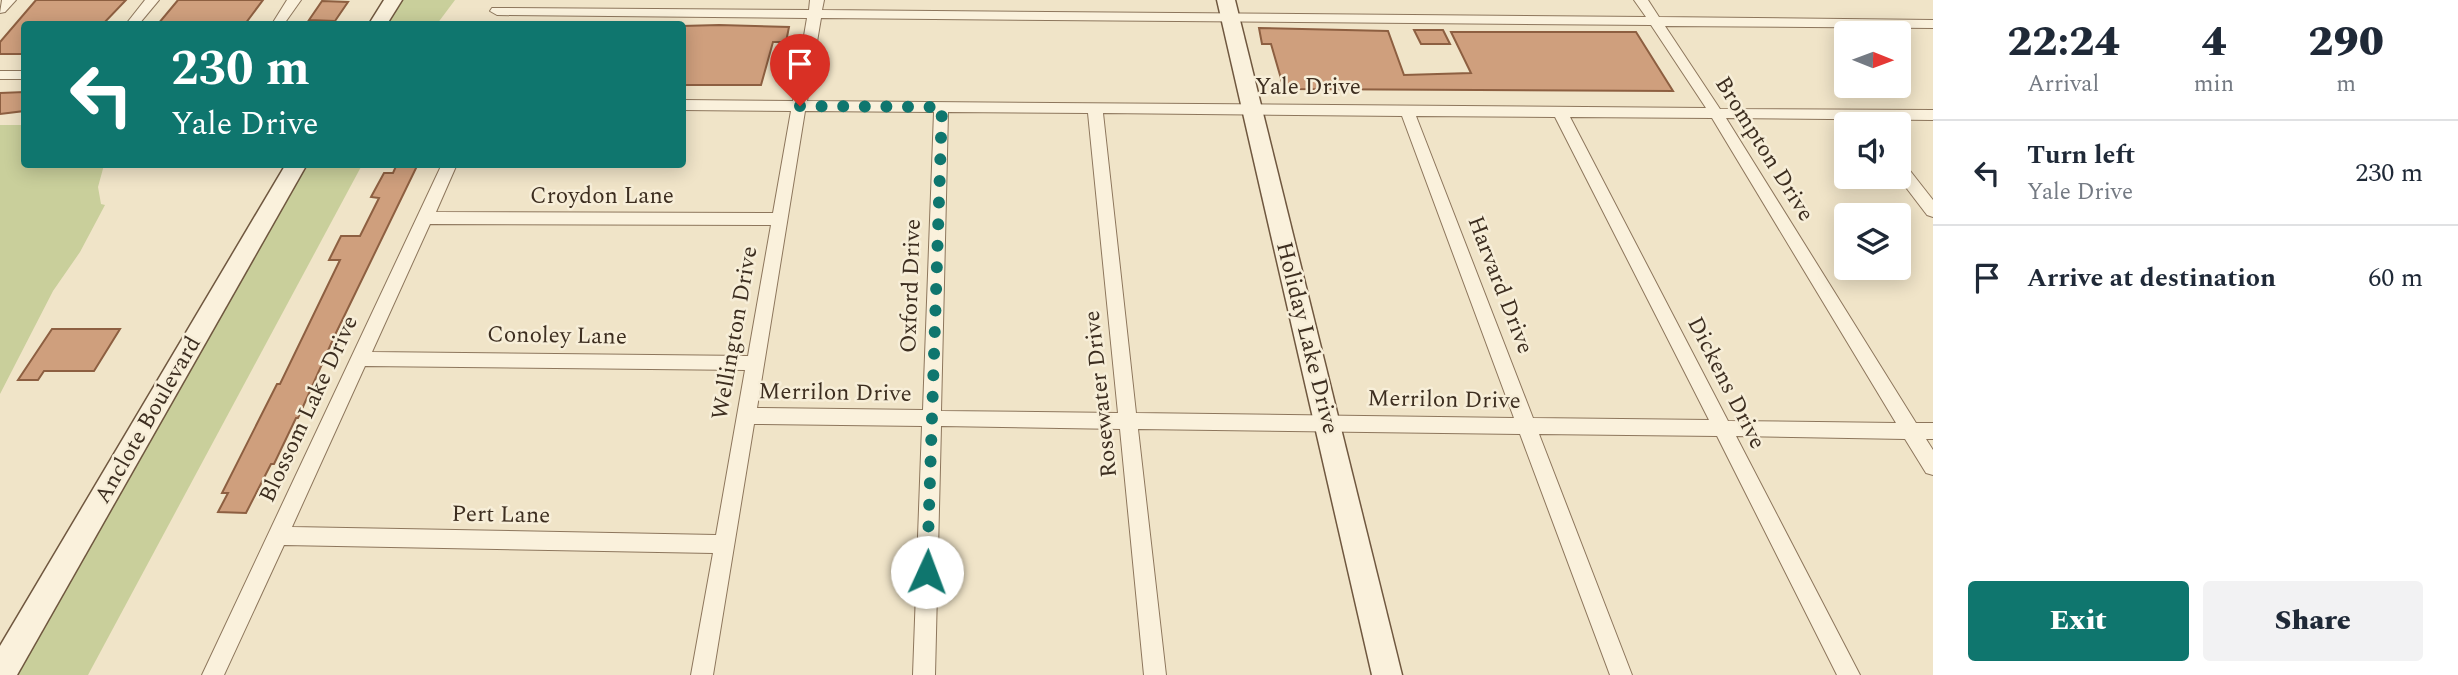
<!DOCTYPE html>
<html lang="en">
<head>
<meta charset="utf-8">
<style>
	:root { --surface:#fff; --page:#f2f2f3; --text:#1f2937; --muted:#747a83; --line:#e0e1e3; --accent:#0f766e }
	body { margin:0; font-family:Spectral,serif; background:var(--page); color:var(--text); height:100vh; display:flex; flex-direction:column; font-size:26px; white-space:nowrap }
	* { box-sizing:border-box; margin:0 }
	p { font-size:23px; color:var(--muted) }
	.icon { flex:none; width:38px; height:38px; fill:none; stroke:currentColor; stroke-width:2; stroke-linecap:round; stroke-linejoin:round }
	.map { position:relative; flex:1; overflow:hidden }
	.sheet { display:flex; flex-direction:column; background:var(--surface); width:525px }
	.sheet>* { flex:none }
	.hud { position:absolute; left:21px; top:21px; width:665px; height:147px; border-radius:7px; box-shadow:0 4px 18px #0003; background:#0f766e; color:#fff; overflow:hidden }
	.needle { width:46px; rotate:91deg }
	.controls { position:absolute; left:1834px; top:21px; display:grid; gap:14px }
	.controls a { display:grid; place-items:center; width:77px; height:77px; border-radius:7px; background:var(--surface); box-shadow:0 4px 18px #0003; font-size:35px }
	.pin { position:absolute; display:grid; place-items:center; width:60px; height:60px; color:#fff; margin:-72px -30px; border-radius:50% 50% 50% 0; rotate:-45deg; box-shadow:0 0 7px #0007 }
	.pin .icon { rotate:45deg }
	.me { position:absolute; width:77px; margin:-38px; rotate:2deg; stroke-linejoin:round; filter:drop-shadow(0 0 5px #0008) }
	.turn { display:flex; align-items:center; gap:24px; height:147px; padding:0 35px; font-size:32px }
	.turn .icon { width:91px; height:91px; stroke-width:2.5 }
	.turn b { display:block; font-size:49px; line-height:60px }
	.eta { display:flex; justify-content:space-evenly; align-items:center; height:119px; text-align:center }
	.eta b { font-size:42px; font-weight:800; line-height:49px }
	.action { display:flex; gap:14px; margin-top:auto; padding:14px 35px }
	.action a { flex:1; height:80px; border-radius:7px; background:var(--accent); color:#fff; font-size:28px; font-weight:800; line-height:80px; text-align:center }
	.action a+a { background:var(--page); color:var(--text) }
	ul { padding:0; list-style:none }
	li { display:flex; align-items:center; gap:21px; height:105px; padding:0 35px; border-top:2px solid var(--line) }
	li div { flex:1 }
	li b { display:block; font-size:26px }
	li em { font-style:normal }
	main { display:flex; flex:1; min-height:0 }
	.map>svg:first-child { display:block }
	.green { fill:#c9cf9b }
	.building { fill:#cf9f7d; stroke:#8d5f41; stroke-width:2 }
	.lines { fill:none; stroke-linecap:round; stroke-linejoin:round }
	.street-casing { stroke:#8d765c; stroke-width:2 }
	.secondary-casing { stroke:#6f573f; stroke-width:3 }
	.street { fill:#faf1dc; fill-rule:evenodd }
	.secondary { fill:#faf1dc; fill-rule:evenodd }
	.route { stroke:#0f766e; stroke-width:12; stroke-dasharray:0 21.6 }
	.labels { text-anchor:middle; dominant-baseline:central; stroke-width:5; stroke-linejoin:round; paint-order:stroke }
	.street-label { font-size:23px; fill:#3d2e20; stroke:#f7eed8 }
</style>
</head>
<body>
<main>
<div class="map">
<svg width="1933" height="675" viewBox="0 0 1933 675">
	<rect width="100%" height="100%" fill="#f0e4c8"/>
	<!-- green -->
	<g class="green">
		<path d="M399 0H455L437 24H385Z"/>
		<path d="M0 125H24V164L104 165 98 187 101 204 105 205 80 252 53 291 0 394Z"/>
		<path d="M304 165H362L88 675H11Z"/>
	</g>
	<!-- building -->
	<g class="building">
		<path d="M36 0H126L103 24H24V54H0V42Z"/>
		<path d="M178 0H263L245 24H158Z"/>
		<path d="M322 1 348 2 335 21 309 20Z"/>
		<path d="M719 25 789 27 786 42H773L761 85H682V26Z"/>
		<path d="M1259 28 1388 31 1404 75 1471 73 1451 32H1636L1673 91 1284 89 1271 44H1262Z"/>
		<path d="M1414 30H1443L1450 44H1421Z"/>
		<path d="M24 92V111L0 114V93Z"/>
		<path d="M397 164H418L335 335 298 418H296L274 464H271L246 513 218 512 228 493H222L277 384H280L340 260H329L341 236H360L379 198 371 197 384 173H393Z"/>
		<path d="M52 329H120L94 371H44L38 380H18Z"/>
	</g>
	<g class="lines">
		<!-- street casing -->
		<g class="street-casing">
			<g id="street">
				<path d="M2 0H16L5 12 0 13Z"/>
				<path d="M145 0H159L139 24H126Z"/>
				<path d="M287 0H301L284 24H272Z"/>
				<path d="M810 0H824L822 10 1646 17 1634 0H1648L1659 17 1933 20V28L1665 26 1720 109 1933 110V120L1726 118 1916 423H1933V439H1926L1933 450V475L1926 473 1905 439 1736 436 1860 675H1837L1717 436 1539 434 1632 675H1610L1520 434 1138 429 1166 675H1144L1120 429 941 426 935 675H913L922 426 754 424 713 675H691L713 553 284 545 224 675H202L442 164H457L436 212 773 213 791 111 682 110V100L793 101 807 18 497 15 490 11 492 8 809 10ZM821 18 1651 25 1706 108 807 101ZM805 111 934 112 923 410 757 408ZM948 112 1088 113 1118 413 941 411ZM1103 113 1402 116 1514 418 1136 413ZM1416 116 1555 117 1709 420 1533 418ZM1570 117 1712 118 1896 423 1728 421ZM430 224 771 225 748 356 372 352ZM365 366 745 370 716 535 292 527Z"/>
				<rect x="0" y="71" width="24" height="8"/>
				<path d="M1899 162 1904 163 1933 200V217L1927 215 1898 177Z"/>
			</g>
		</g>
		<!-- secondary casing -->
		<g class="secondary-casing">
			<g id="secondary">
				<path d="M384 0H402L387 24H369Z"/>
				<path d="M1217 0H1235L1402 675H1372Z"/>
				<path d="M286 164H307L17 675H0V646Z"/>
			</g>
		</g>
		<!-- street -->
		<use href="#street" class="street"/>
		<!-- secondary -->
		<use href="#secondary" class="secondary"/>
	</g>
	<g class="lines">
		<!-- route -->
		<path class="route" d="M800 106 942 107 927 572"/>
	</g>
	<g class="labels">
		<!-- street labels -->
		<g class="street-label">
			<text x="1308" y="87">Yale Drive</text>
			<text transform="translate(1764 149) rotate(58)">Brompton Drive</text>
			<text x="602" y="196">Croydon Lane</text>
			<text transform="translate(1500 285) rotate(69)">Harvard Drive</text>
			<text transform="translate(911 286) rotate(-88)">Oxford Drive</text>
			<text transform="translate(735 333) rotate(-80)">Wellington Drive</text>
			<text transform="translate(557 336) rotate(1)">Conoley Lane</text>
			<text transform="translate(1307 338) rotate(76)">Holiday Lake Drive</text>
			<text transform="translate(1726 383) rotate(63)">Dickens Drive</text>
			<text transform="translate(835 393) rotate(1)">Merrilon Drive</text>
			<text transform="translate(1101 394) rotate(-96)">Rosewater Drive</text>
			<text transform="translate(1444 400) rotate(1)">Merrilon Drive</text>
			<text transform="translate(309 409) rotate(-65)">Blossom Lake Drive</text>
			<text transform="translate(148 420) rotate(-60)">Anclote Boulevard</text>
			<text transform="translate(501 515) rotate(1)">Pert Lane</text>
		</g>
	</g>
</svg>
<div class="controls">
<a><svg class="needle" viewBox="-14 -14 28 28"><path d="M0-13l5 13h-10z" fill="#e53935"/><path d="M0 13l5-13h-10z" fill="#747a83"/></svg></a>
<a><svg class="icon" aria-label="sound" viewBox="0 0 24 24"><path d="M4 9h4l5-4v14l-5-4H4zM17 9q2 3 0 6"/></svg></a>
<a><svg class="icon" aria-label="layers" viewBox="0 0 24 24"><path d="M12 4l9 5-9 5-9-5zM3 14l9 5 9-5"/></svg></a>
</div>
<div class="pin" style="left:800px;top:106px;background:#d93025"><svg class="icon" aria-label="arrive" viewBox="0 0 24 24"><path d="M6 21V4h12l-3 4 3 4H6"/></svg></div>
<svg class="me" style="left:927px;top:572px" viewBox="-20 -20 40 40"><circle r="19" fill="#fff"/><path d="M0-13L10 11 0 6-10 11z" fill="#0f766e"/></svg>
<div class="hud">
<div class="turn"><svg class="icon" aria-label="left" viewBox="0 0 24 24"><path d="M17 20v-9H6M10 6l-5 5 5 5"/></svg><div><b>230 m</b>Yale Drive</div></div>
</div>
</div>
<section class="sheet">
<div class="eta">
<div><b>22:24</b><p>Arrival</p></div>
<div><b>4</b><p>min</p></div>
<div><b>290</b><p>m</p></div>
</div>
<ul>
<li><svg class="icon" aria-label="left" viewBox="0 0 24 24"><path d="M17 20v-9H6M10 6l-5 5 5 5"/></svg><div><b>Turn left</b><p>Yale Drive</p></div><em>230 m</em></li>
<li><svg class="icon" aria-label="arrive" viewBox="0 0 24 24"><path d="M6 21V4h12l-3 4 3 4H6"/></svg><div><b>Arrive at destination</b></div><em>60 m</em></li>
</ul>
<div class="action"><a>Exit</a><a>Share</a></div>
</section>
</main>
</body>
</html>
